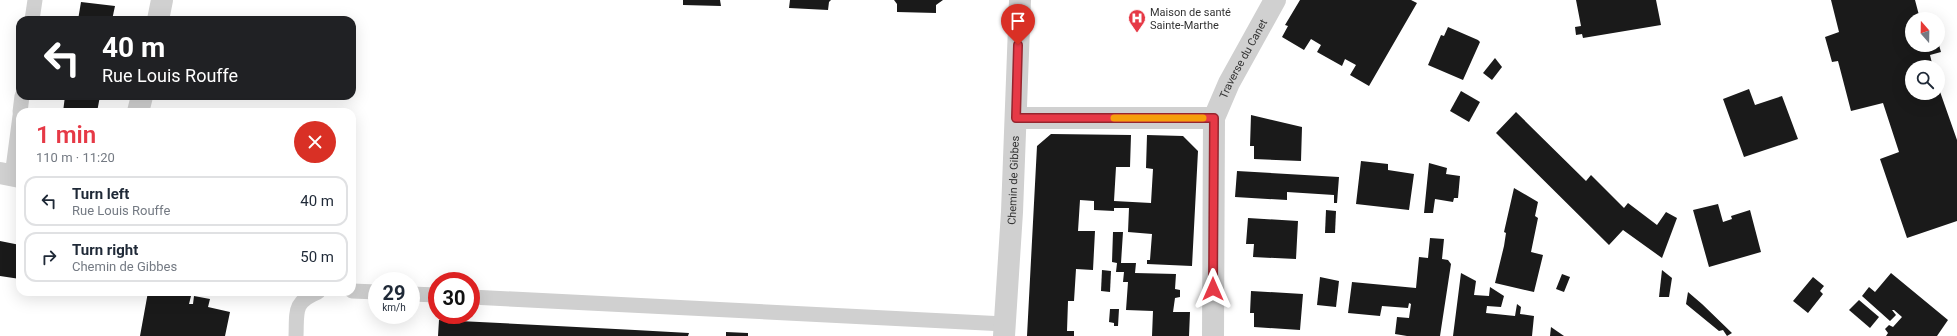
<!DOCTYPE html>
<html lang="en">
<head>
<meta charset="utf-8">
<style>
	:root { --surface:#fff; --page:#f2f2f3; --text:#1f2937; --muted:#747a83; --line:#e0e1e3; --accent:#e63946 }
	body { margin:0; font-family:Roboto,sans-serif; background:var(--page); color:var(--text); height:100vh; display:flex; flex-direction:column; font-size:15px; white-space:nowrap }
	* { box-sizing:border-box; margin:0 }
	p { font-size:13px; color:var(--muted) }
	.icon { flex:none; width:22px; height:22px; fill:none; stroke:currentColor; stroke-width:2; stroke-linecap:round; stroke-linejoin:round }
	.map { position:relative; flex:1; overflow:hidden }
	.drawer { position:absolute; left:16px; top:108px; width:340px; height:188px; display:flex; flex-direction:column; background:var(--surface); border-radius:12px; box-shadow:0 4px 16px #0002 }
	.drawer>* { flex:none }
	.guide { position:absolute; left:16px; top:16px; width:340px; height:84px; border-radius:12px; box-shadow:0 4px 16px #0002; background:#202124; color:#fff; overflow:hidden }
	.needle { width:26px; rotate:340deg }
	.buttons { position:absolute; left:1905px; top:12px; display:grid; gap:8px }
	.buttons a { display:grid; place-items:center; width:40px; height:40px; border-radius:50%; background:var(--surface); box-shadow:0 4px 16px #0002; font-size:20px }
	.speed { position:absolute; left:368px; top:272px; display:flex; gap:8px; font-size:20px; font-weight:700; text-align:center }
	.speed>* { display:grid; place-content:center; width:52px; height:52px; border-radius:50%; background:var(--surface); box-shadow:0 4px 16px #0002; line-height:1 }
	.speed small { font-size:10px; font-weight:400 }
	.speed .limit { border:6px solid #d22; background:#fff; color:#111 }
	.pin { position:absolute; display:grid; place-items:center; width:34px; height:34px; color:#fff; margin:-41px -17px; border-radius:50% 50% 50% 0; rotate:-45deg; box-shadow:0 0 4px #0007 }
	.pin .icon { rotate:45deg }
	.me { position:absolute; width:44px; margin:-22px; rotate:0deg; stroke-linejoin:round; filter:drop-shadow(0 0 3px #0008) }
	.turn { display:flex; align-items:center; gap:14px; height:84px; padding:0 20px; font-size:18px }
	.turn .icon { width:52px; height:52px; stroke-width:2.5 }
	.turn b { display:block; font-size:28px; line-height:34px }
	.round { display:grid; place-items:center; flex:none; width:42px; height:42px; border-radius:21px; background:var(--page) }
	.overview { display:flex; align-items:center; justify-content:space-between; height:68px; padding:0 20px }
	h1 { font-size:24px; font-weight:600; line-height:30px; color:var(--accent) }
	ul { padding:0; list-style:none }
	li { display:flex; align-items:center; gap:12px; height:50px; margin:0 8px 6px; padding:0 12px; border:2px solid var(--line); border-radius:12px }
	li div { flex:1 }
	li b { display:block; font-size:15px }
	li em { font-style:normal }
	.map>svg:first-child { display:block }
	.building { fill:#1a1a1a }
	.lines { fill:none; stroke-linecap:round; stroke-linejoin:round }
	.service { stroke:#d0d0d0; stroke-width:15 }
	.minor { stroke:#d0d0d0; stroke-width:22 }
	.route-casing { stroke:#96252e; stroke-width:10 }
	.route { stroke:#e63946; stroke-width:7 }
	.slow { stroke:#f59e0b; stroke-width:7 }
	.labels { text-anchor:middle; dominant-baseline:central; stroke-width:4; stroke-linejoin:round; paint-order:stroke }
	.poi-label { font-size:11px; fill:#333; stroke:#fff; text-anchor:start }
	.street-label { font-size:11px; fill:#333; stroke:#fff }
</style>
</head>
<body>
<div class="map">
<svg width="1957" height="336" viewBox="0 0 1957 336">
	<rect width="100%" height="100%" fill="#fff"/>
	<!-- building -->
	<g class="building">
		<path d="M683 0H720L721 6 683 5Z"/>
		<path d="M790 0H831L829 2 828 10 789 8Z"/>
		<path d="M894 0H943L936 5V13L897 12V4Z"/>
		<path d="M1300 0H1411L1417 3 1369 86 1350 75 1356 65 1345 59 1342 66 1317 52 1321 45 1311 39 1304 50 1282 37 1288 26 1285 25Z"/>
		<path d="M1576 0H1656L1661 25 1583 38 1582 34 1576 35 1575 27 1581 26Z"/>
		<path d="M1831 0H1915L1920 19H1912V45H1939L1941 52 1930 55 1933 67H1912V93H1938V86L1957 140V221L1907 238 1880 159 1899 152 1883 103 1851 111 1838 61 1832 62 1825 37 1839 32Z"/>
		<path d="M81 2 115 6 112 20H78Z"/>
		<path d="M1448 27 1478 40 1480 42 1463 80 1428 65 1441 35 1444 36Z"/>
		<path d="M1495 58 1502 67 1492 80 1483 73Z"/>
		<path d="M1749 89 1755 105 1782 96 1798 139 1744 157 1723 99Z"/>
		<path d="M1461 91 1480 102 1469 122 1450 111Z"/>
		<path d="M65 96H100L97 112H63Z"/>
		<path d="M1516 112 1586 181 1591 175 1624 208 1628 203 1657 225 1666 212 1677 218 1662 258 1623 230 1609 245 1496 133Z"/>
		<path d="M1251 115 1302 127 1301 161 1254 159V146H1250Z"/>
		<path d="M1051 134 1131 135 1130 167H1116L1114 201 1151 203 1153 169 1146 168 1147 135 1183 136 1198 151 1192 266 1147 264V260H1150L1152 234 1128 232 1129 208H1114V211L1094 210V201L1080 200 1078 231H1095L1093 270 1076 269 1074 301H1068L1067 331H1074V336H1027L1037 146Z"/>
		<path d="M1361 161 1388 164V170L1414 174 1409 210 1356 204Z"/>
		<path d="M1429 163 1447 168 1446 174 1460 176 1458 198H1454L1453 202 1435 199 1433 213H1424Z"/>
		<path d="M1237 171 1339 177 1337 203H1334V195L1287 192V200L1235 197Z"/>
		<path d="M1514 188 1538 202 1535 216 1538 218 1531 252 1543 255 1534 292 1495 283 1504 246 1506 233 1504 232Z"/>
		<path d="M1718 204 1723 222 1732 219 1731 216 1750 210 1761 252 1709 267 1693 210Z"/>
		<path d="M1326 210 1336 211 1335 233H1325Z"/>
		<path d="M1248 218 1298 221 1296 259 1253 257 1254 244H1246Z"/>
		<path d="M1113 232H1123L1121 263H1136L1135 273 1176 274 1175 289 1180 290V297L1175 298 1173 312H1190L1189 336H1152L1153 311 1126 310 1128 282H1123L1124 272H1116L1117 263 1112 262Z"/>
		<path d="M1430 238 1444 239 1442 259 1448 260 1451 264 1440 336H1407L1395 334 1397 317 1409 318 1411 304 1409 303 1408 308 1382 306 1380 316 1348 313 1352 282 1416 288 1419 257 1428 258Z"/>
		<path d="M0 241 20 245V279L0 276Z"/>
		<path d="M1102 270 1111 271 1110 292 1101 291Z"/>
		<path d="M1662 270 1672 278 1669 297H1659Z"/>
		<path d="M1461 273 1476 281 1474 295 1489 296 1490 287 1504 296 1501 307 1487 306 1486 313 1515 316 1517 304 1521 307 1520 314 1534 316 1532 336H1453Z"/>
		<path d="M1891 273 1948 320 1937 336H1886L1888 333 1885 329 1889 325 1893 327 1902 317 1894 310H1892L1896 315 1890 321 1862 296 1869 287 1875 292Z"/>
		<path d="M1562 274 1570 277 1564 292 1556 289Z"/>
		<path d="M1320 277 1339 281 1336 307 1317 305Z"/>
		<path d="M1813 277 1824 286 1820 291 1823 294 1808 313 1793 301Z"/>
		<path d="M1251 291 1303 294 1300 330 1254 327V313H1250Z"/>
		<path d="M148 292H183V295L191 296 189 304H193L194 296 210 299 208 307 230 312 225 336H140Z"/>
		<path d="M1688 292 1702 304 1732 333 1727 336 1723 330 1719 331 1686 304Z"/>
		<path d="M1859 300 1879 317 1870 328 1849 310Z"/>
		<path d="M1110 309H1119L1118 326H1114V323L1109 322Z"/>
		<path d="M439 320 635 330 689 333 688 336H438Z"/>
		<path d="M1551 327 1564 336H1550Z"/>
		<path d="M726 332 748 333V336H726Z"/>
	</g>
	<g class="lines">
		<!-- service -->
		<g class="service">
			<path d="M32 20 35 0"/>
			<path d="M20 112 22 96"/>
			<path d="M12 176 20 116"/>
			<path d="M352 291 377 292"/>
			<path d="M411 294 437 295"/>
			<path d="M471 297 1005 324"/>
			<path d="M296 336C297 312 293 302 318 292"/>
		</g>
		<!-- minor -->
		<g class="minor">
			<path d="M158 20 162 0"/>
			<path d="M138 112 142 96"/>
			<path d="M1016 118H1214"/>
			<path d="M0 173 20 177"/>
			<path id="s1" d="M1004 336 1012 212 1020 0"/>
			<path id="s2" d="M1213 336 1214 118 1229 83 1275 0"/>
		</g>
	</g>
	<g class="lines">
		<!-- route casing -->
		<g class="route-casing">
			<path id="route" d="M1018 45 1016 118H1214L1213 289"/>
		</g>
		<!-- route -->
		<use href="#route" class="route"/>
		<!-- slow -->
		<path class="slow" d="M1114 118H1203"/>
	</g>
	<!-- icons -->
	<defs>
		<g id="hospital-pin" transform="scale(0.9)"><path d="M0 17L-7.5 6A9.5 9.5 0 1 1 7.5 6Z" fill="#e63946" stroke="#fff"/><path d="M-5-5h3v3.5h4V-5h3V5h-3V1.5h-4V5h-3Z" fill="#fff"/></g>
	</defs>
	<g fill-rule="evenodd">
		<use href="#hospital-pin" x="1137" y="18"/>
	</g>
	<g class="labels">
		<!-- poi labels -->
		<g class="poi-label">
			<text x="1150" y="12">Maison de santé<tspan x="1150" dy="13">Sainte-Marthe</tspan></text>
		</g>
		<!-- street labels -->
		<g class="street-label">
			<text stroke="none"><textPath href="#s2" startOffset="284">Traverse du Canet</textPath></text>
			<text stroke="none"><textPath href="#s1" startOffset="156">Chemin de Gibbes</textPath></text>
		</g>
	</g>
</svg>
<div class="buttons">
<a><svg class="needle" viewBox="-14 -14 28 28"><path d="M0-13l5 13h-10z" fill="#e53935"/><path d="M0 13l5-13h-10z" fill="#747a83"/></svg></a>
<a><svg class="icon" aria-label="search" viewBox="0 0 24 24"><circle cx="10" cy="10" r="6"/><path d="M15 15l6 6"/></svg></a>
</div>
<div class="speed"><div>29<small>km/h</small></div><div class="limit">30</div></div>
<div class="pin" style="left:1018px;top:45px;background:#d93025"><svg class="icon" aria-label="arrive" viewBox="0 0 24 24"><path d="M6 21V4h12l-3 4 3 4H6"/></svg></div>
<svg class="me" style="left:1213px;top:289px" viewBox="-20 -20 40 40"><path d="M0-17L14 15 0 8-14 15z" fill="#e63946" stroke="#fff" stroke-width="4"/></svg>
<div class="guide">
<div class="turn"><svg class="icon" aria-label="left" viewBox="0 0 24 24"><path d="M17 20v-9H6M10 6l-5 5 5 5"/></svg><div><b>40 m</b>Rue Louis Rouffe</div></div>
</div>
<section class="drawer">
<div class="overview"><div><h1>1 min</h1><p>110 m · 11:20</p></div><a class="round" style="background:#d93025;color:#fff"><svg class="icon" aria-label="close" viewBox="0 0 24 24"><path d="M6 6l12 12M18 6L6 18"/></svg></a></div>
<ul>
<li><svg class="icon" aria-label="left" viewBox="0 0 24 24"><path d="M17 20v-9H6M10 6l-5 5 5 5"/></svg><div><b>Turn left</b><p>Rue Louis Rouffe</p></div><em>40 m</em></li>
<li><svg class="icon" aria-label="right" viewBox="0 0 24 24"><path d="M7 20v-9h11M14 6l5 5-5 5"/></svg><div><b>Turn right</b><p>Chemin de Gibbes</p></div><em>50 m</em></li>
</ul>
</section>
</div>
</body>
</html>
